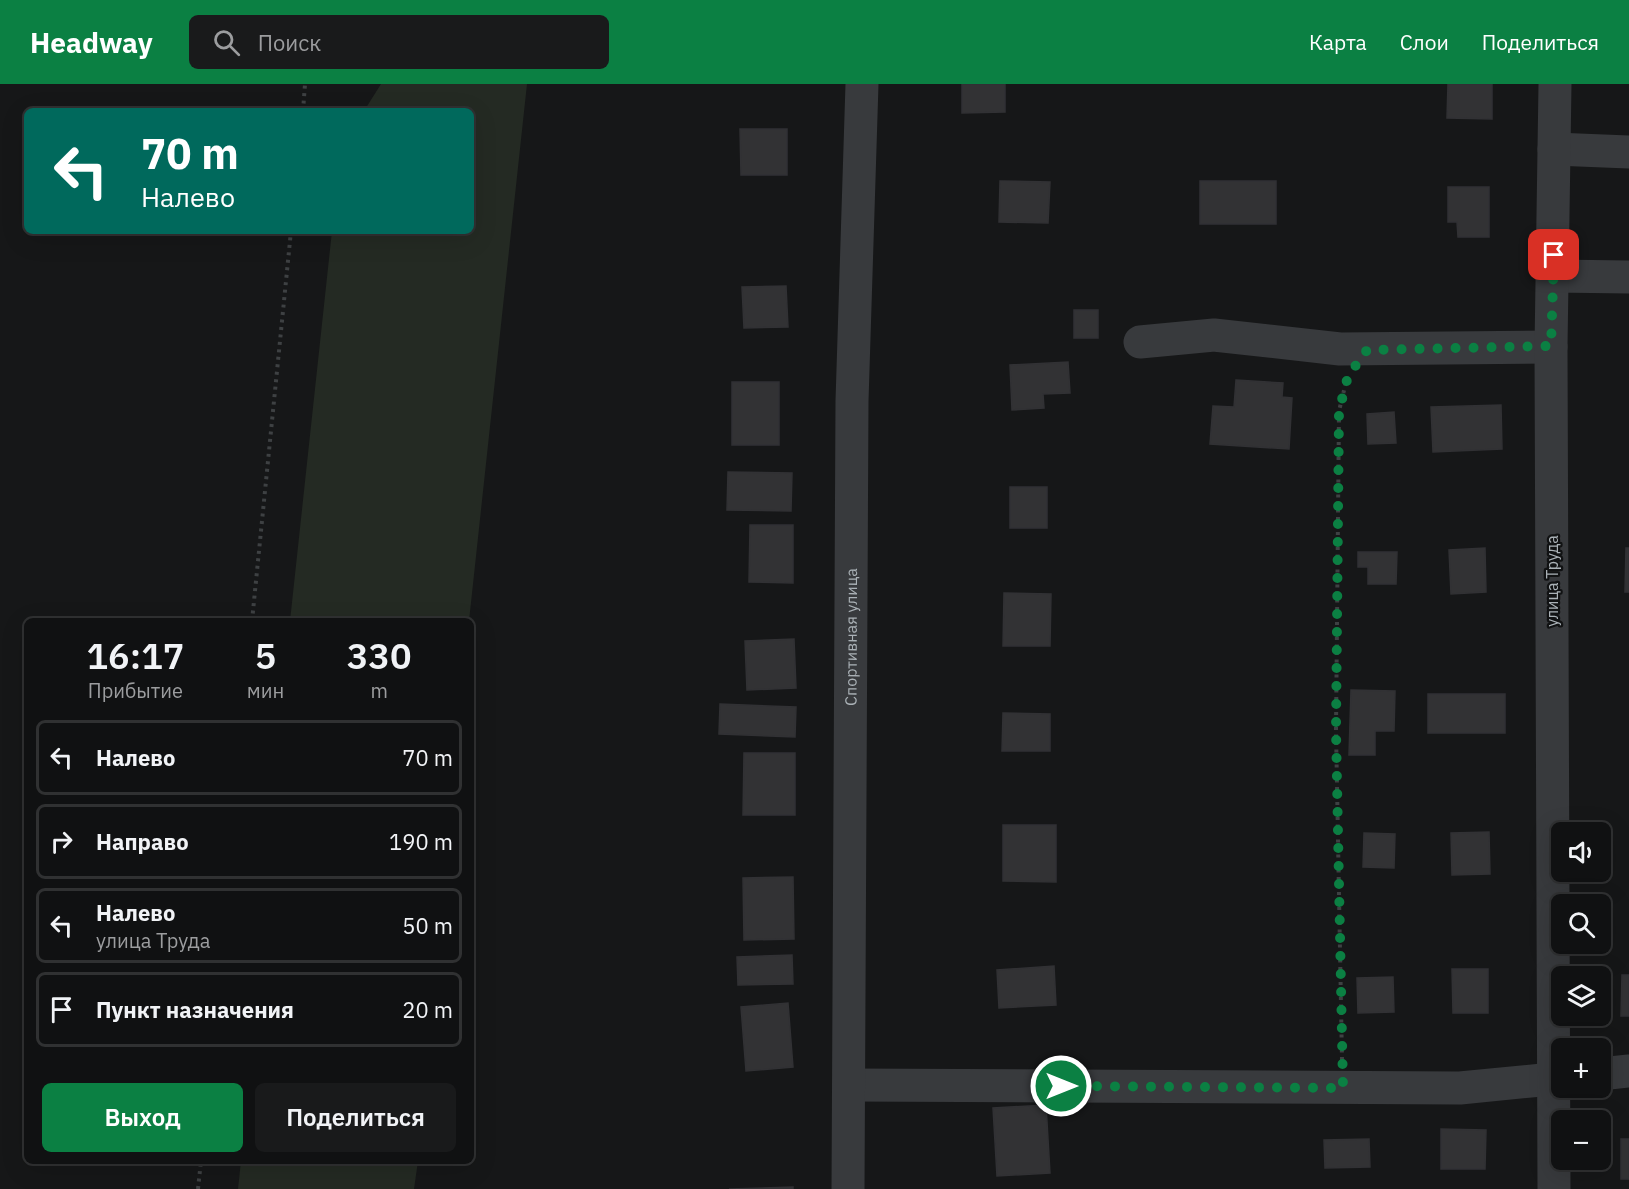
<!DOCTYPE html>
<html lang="ru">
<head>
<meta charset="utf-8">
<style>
	:root { --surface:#101112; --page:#191a1b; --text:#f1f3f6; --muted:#9c9d9f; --line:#303132; --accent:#0b8043 }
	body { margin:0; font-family:"IBM Plex Sans",sans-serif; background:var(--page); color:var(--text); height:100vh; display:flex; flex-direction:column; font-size:22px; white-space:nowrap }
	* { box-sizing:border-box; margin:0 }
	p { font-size:20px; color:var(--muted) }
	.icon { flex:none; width:33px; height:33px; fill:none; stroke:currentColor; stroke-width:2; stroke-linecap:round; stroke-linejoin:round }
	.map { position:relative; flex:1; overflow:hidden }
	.side { position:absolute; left:24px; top:534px; width:450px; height:546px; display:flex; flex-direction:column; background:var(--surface); border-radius:9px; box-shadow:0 6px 24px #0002,0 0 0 2px var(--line) }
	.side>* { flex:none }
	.banner { position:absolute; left:24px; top:24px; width:450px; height:126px; border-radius:9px; box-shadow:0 6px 24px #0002,0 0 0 2px var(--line); background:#00695c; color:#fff; overflow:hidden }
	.tools { position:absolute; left:1551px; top:738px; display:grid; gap:12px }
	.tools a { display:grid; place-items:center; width:60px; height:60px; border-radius:9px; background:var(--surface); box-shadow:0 6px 24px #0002,0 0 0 2px var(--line); font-size:30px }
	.pin { position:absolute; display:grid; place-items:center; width:51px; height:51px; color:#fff; margin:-26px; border-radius:12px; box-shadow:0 3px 9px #0006 }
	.me { position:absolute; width:66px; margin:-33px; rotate:90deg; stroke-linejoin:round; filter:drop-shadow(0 0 4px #0008) }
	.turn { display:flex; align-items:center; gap:21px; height:126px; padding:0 18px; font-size:27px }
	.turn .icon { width:78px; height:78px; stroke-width:2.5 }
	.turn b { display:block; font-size:42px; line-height:51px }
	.eta { display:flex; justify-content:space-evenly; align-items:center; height:102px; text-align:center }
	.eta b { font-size:36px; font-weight:600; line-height:42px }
	.cta { display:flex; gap:12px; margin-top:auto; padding:12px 18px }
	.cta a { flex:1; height:69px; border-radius:9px; background:var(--accent); color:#fff; font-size:24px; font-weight:600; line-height:69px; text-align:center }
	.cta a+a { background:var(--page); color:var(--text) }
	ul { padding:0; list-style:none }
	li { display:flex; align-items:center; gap:18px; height:75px; margin:0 12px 9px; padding:0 6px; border:3px solid var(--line); border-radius:9px }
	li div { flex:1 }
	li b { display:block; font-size:22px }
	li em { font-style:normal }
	header { display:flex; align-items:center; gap:36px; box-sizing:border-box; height:84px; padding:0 30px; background:var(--accent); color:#fff }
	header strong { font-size:28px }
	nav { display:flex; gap:33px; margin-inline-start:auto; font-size:21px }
	.search { width:420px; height:54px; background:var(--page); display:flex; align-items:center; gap:15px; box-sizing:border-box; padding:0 21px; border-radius:9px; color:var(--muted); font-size:22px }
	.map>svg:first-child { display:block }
	.green { fill:#242a23 }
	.building { fill:#323234; stroke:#313134; stroke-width:1.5 }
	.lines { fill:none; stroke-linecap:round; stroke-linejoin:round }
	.path { stroke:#3e4143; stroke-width:4; stroke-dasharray:3 4.5; stroke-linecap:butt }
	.minor { stroke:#383a3d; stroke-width:33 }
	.route { stroke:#0b8043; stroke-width:10; stroke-dasharray:0 18 }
	.labels { text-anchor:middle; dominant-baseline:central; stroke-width:4.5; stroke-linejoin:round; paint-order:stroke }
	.street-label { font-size:16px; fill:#aab1b6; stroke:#111213 }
</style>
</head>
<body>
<header>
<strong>Headway</strong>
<div class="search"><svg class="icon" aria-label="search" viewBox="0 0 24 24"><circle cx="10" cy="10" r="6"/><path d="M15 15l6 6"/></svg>Поиск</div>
<nav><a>Карта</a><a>Слои</a><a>Поделиться</a></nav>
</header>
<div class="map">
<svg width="1629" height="1105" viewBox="0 0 1629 1105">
	<rect width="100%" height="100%" fill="#161718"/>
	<!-- green -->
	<g class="green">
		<path d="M381 0H527L469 537H290L332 147H471V27H364Z"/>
		<path d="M241 1077H418L414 1105H238Z"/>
	</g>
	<!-- building -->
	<g class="building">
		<path d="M962 0H1005V28L962 29Z"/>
		<path d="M1448 0H1492V35L1447 34Z"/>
		<path d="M740 45H787V91H741Z"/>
		<path d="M1000 97 1050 98 1048 139 999 138Z"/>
		<rect x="1200" y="97" width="76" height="43"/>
		<path d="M1448 103H1489V153H1458L1457 138H1448Z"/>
		<path d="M786 202 788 243 744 244 742 203Z"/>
		<rect x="1074" y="226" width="24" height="28"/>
		<path d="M1068 278 1070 309 1043 310 1044 324 1012 326 1010 281Z"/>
		<path d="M1236 296 1283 299 1282 313 1292 314 1289 365 1210 360 1213 322 1234 323Z"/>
		<rect x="732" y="298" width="47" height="63"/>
		<path d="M1501 321 1502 365 1433 368 1431 323Z"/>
		<path d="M1394 328 1396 359 1368 360 1367 330Z"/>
		<path d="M728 388 792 389 791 427 727 426Z"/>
		<rect x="1010" y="403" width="37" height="41"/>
		<path d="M750 441H793V499L749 498Z"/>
		<path d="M1485 464 1486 508 1451 510 1449 466Z"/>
		<path d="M1626 464H1629V508H1625Z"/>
		<path d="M1358 468H1397L1396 500H1368V483H1358Z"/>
		<path d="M1004 509 1051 510 1050 562H1003Z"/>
		<path d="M794 555 796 604 747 606 745 557Z"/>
		<path d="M1351 606 1395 607 1394 647H1375V671H1349Z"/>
		<rect x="1428" y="610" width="77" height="39"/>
		<path d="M720 620 796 623 795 653 719 650Z"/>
		<path d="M1003 629 1050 630V667H1002Z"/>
		<path d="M744 669H795V731H743Z"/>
		<path d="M1003 741H1056V798L1003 797Z"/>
		<path d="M1489 748 1490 790 1452 791 1451 749Z"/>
		<path d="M1364 749 1395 750 1394 784 1363 783Z"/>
		<path d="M793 793 794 855 744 856 743 794Z"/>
		<path d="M792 871 793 900 738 901 737 873Z"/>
		<path d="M1054 882 1056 921 999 924 997 886Z"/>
		<path d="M1452 885H1488V929H1453Z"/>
		<path d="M1622 891H1629V932H1621Z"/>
		<path d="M1393 893 1394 928 1358 929 1357 894Z"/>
		<path d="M788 919 793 983 746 987 741 923Z"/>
		<path d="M1046 1021 1050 1089 997 1092 993 1024Z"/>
		<path d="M1441 1045 1486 1046 1485 1085H1441Z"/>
		<path d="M1369 1055 1370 1083 1325 1084 1324 1056Z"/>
		<rect x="1621" y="1055" width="8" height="40"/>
		<path d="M793 1103V1105H729Z"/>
	</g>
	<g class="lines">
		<!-- path -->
		<g class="path">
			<path d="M303 27 305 0"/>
			<path d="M252 537 291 147"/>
			<path d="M1342 976 1336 646 1339 327 1347 294"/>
			<path d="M198 1105 201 1077"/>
		</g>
		<!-- minor -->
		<g class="minor">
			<path d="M1554 65 1629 68"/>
			<path d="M1554 192 1629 193"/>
			<path d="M1140 258 1214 251 1340 265 1551 263"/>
			<path d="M1600 990 1629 987"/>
			<path d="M849 1001 1460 1004 1562 994"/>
			<path id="s1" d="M848 1105 852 317 862 0"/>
			<path d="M1554 1105 1551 263 1555 0"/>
		</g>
	</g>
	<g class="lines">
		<!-- route -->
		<path class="route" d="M1061 1002 1343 1004 1336 646 1339 327 1348 292 1367 266 1551 262 1554 171"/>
	</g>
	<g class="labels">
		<!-- street labels -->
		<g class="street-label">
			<text transform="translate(1552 497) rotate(-90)">улица Труда</text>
			<text stroke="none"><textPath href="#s1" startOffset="552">Спортивная улица</textPath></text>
		</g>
	</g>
</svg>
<div class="tools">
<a><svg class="icon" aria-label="sound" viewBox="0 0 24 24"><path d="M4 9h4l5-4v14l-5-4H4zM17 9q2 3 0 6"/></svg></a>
<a><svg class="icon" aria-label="search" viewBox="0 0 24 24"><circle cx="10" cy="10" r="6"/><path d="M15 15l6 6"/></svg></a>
<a><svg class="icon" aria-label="layers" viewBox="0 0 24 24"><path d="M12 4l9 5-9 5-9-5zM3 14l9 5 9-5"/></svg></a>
<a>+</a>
<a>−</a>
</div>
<div class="pin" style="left:1554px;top:171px;background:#d93025"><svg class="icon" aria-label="arrive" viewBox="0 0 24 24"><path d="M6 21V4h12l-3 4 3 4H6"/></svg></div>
<svg class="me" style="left:1061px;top:1002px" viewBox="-20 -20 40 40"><circle r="17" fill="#0b8043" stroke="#fff" stroke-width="3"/><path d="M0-11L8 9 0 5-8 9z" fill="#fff"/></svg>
<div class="banner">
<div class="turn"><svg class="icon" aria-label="left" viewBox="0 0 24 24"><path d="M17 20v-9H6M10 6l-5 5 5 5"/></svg><div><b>70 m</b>Налево</div></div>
</div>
<section class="side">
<div class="eta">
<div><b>16:17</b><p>Прибытие</p></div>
<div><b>5</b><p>мин</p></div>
<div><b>330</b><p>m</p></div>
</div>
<ul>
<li><svg class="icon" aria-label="left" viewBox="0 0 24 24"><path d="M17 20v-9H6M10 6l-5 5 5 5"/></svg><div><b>Налево</b></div><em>70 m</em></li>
<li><svg class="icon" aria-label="right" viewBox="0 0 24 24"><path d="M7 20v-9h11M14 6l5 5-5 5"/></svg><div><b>Направо</b></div><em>190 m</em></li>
<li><svg class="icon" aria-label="left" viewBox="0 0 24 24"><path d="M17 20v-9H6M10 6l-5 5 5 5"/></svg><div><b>Налево</b><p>улица Труда</p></div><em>50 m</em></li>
<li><svg class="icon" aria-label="arrive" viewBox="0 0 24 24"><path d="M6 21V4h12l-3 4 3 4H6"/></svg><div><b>Пункт назначения</b></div><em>20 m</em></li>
</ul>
<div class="cta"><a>Выход</a><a>Поделиться</a></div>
</section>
</div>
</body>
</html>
